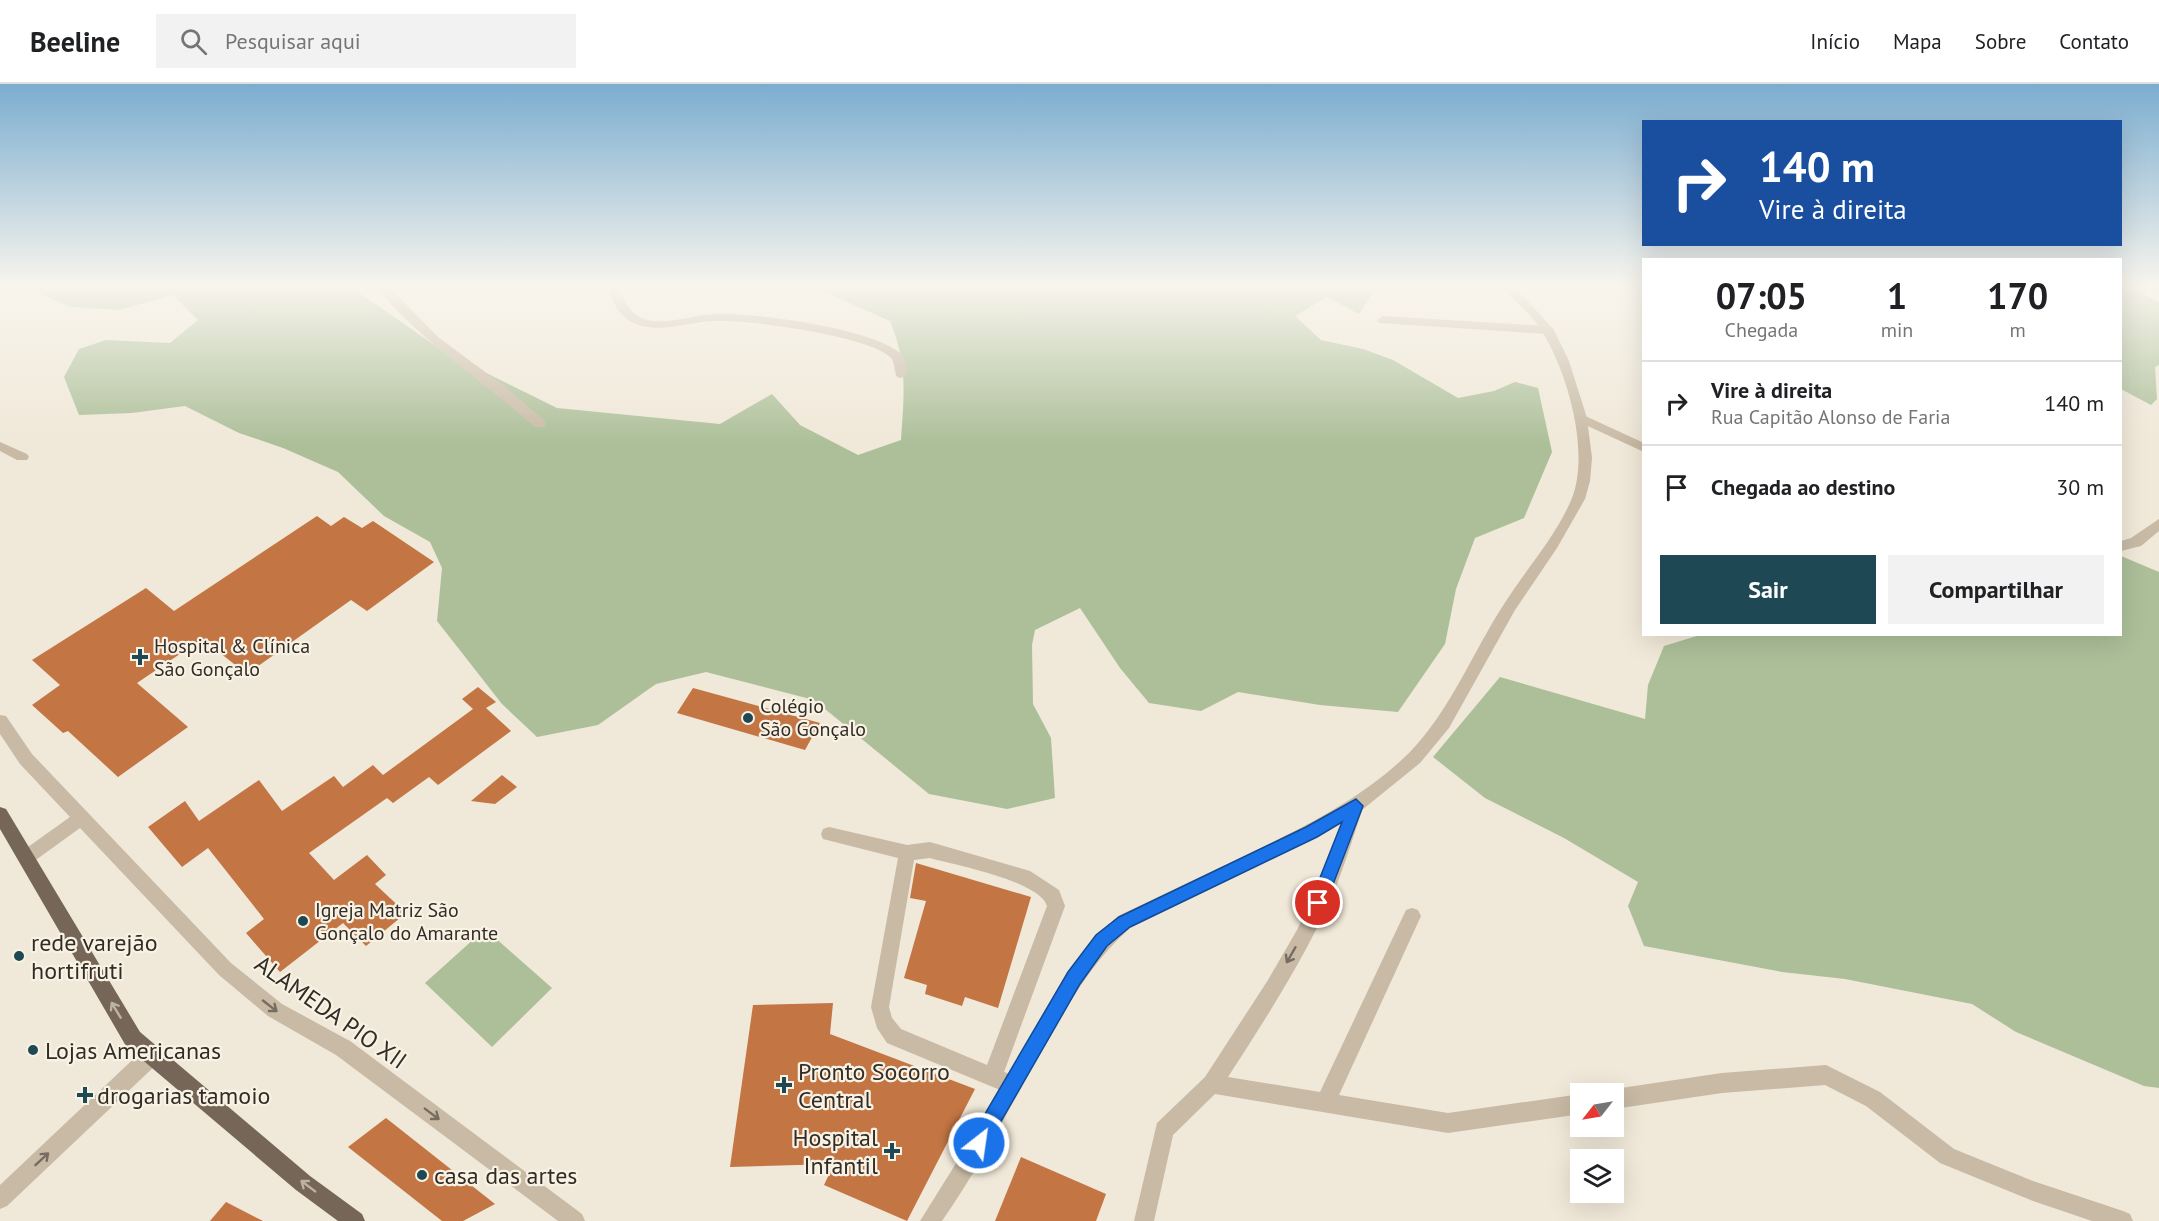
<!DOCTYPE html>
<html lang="pt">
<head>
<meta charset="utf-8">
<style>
	:root { --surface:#fff; --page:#f2f2f2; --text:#202124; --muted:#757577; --line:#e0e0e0; --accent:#1d4854 }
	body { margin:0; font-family:"PT Sans",sans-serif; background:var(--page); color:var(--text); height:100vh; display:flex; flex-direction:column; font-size:22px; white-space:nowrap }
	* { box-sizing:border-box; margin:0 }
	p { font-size:20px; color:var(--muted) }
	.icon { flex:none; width:33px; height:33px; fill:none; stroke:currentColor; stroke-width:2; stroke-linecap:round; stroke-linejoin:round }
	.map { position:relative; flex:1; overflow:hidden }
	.sheet { position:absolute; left:1642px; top:174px; width:480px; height:378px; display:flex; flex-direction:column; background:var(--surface); border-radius:0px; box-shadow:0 6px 24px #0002 }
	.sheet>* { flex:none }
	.hud { position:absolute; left:1642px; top:36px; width:480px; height:126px; border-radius:0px; box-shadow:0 6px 24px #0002; background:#1a4fa0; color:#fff; overflow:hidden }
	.needle { width:39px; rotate:239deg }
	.buttons { position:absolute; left:1570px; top:999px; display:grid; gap:12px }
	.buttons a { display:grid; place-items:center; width:54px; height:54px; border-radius:0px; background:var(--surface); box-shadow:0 6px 24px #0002; font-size:30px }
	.pin { position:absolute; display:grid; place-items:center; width:51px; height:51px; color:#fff; margin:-26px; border:3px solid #fff; border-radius:50%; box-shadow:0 2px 6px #0007 }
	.me { position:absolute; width:66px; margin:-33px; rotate:30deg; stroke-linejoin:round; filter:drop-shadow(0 0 4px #0008) }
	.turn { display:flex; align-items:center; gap:21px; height:126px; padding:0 18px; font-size:27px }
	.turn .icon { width:78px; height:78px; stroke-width:2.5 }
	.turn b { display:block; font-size:42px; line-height:51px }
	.eta { display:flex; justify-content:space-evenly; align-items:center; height:102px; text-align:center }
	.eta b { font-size:36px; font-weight:800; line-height:42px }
	.button { display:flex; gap:12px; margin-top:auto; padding:12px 18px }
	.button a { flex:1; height:69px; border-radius:0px; background:var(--accent); color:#fff; font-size:24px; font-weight:800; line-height:69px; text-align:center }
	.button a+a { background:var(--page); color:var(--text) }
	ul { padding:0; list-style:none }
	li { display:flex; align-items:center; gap:18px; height:84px; padding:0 18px; border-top:2px solid var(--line) }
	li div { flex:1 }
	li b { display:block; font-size:22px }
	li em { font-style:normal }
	header { display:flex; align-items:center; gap:36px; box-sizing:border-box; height:84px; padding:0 30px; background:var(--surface); border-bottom:2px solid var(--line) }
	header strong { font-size:28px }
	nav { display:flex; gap:33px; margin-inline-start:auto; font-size:21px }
	.search { width:420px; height:54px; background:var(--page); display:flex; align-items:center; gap:15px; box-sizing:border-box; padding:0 21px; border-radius:0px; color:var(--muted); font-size:22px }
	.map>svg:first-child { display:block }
	.green { fill:#acbf99 }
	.building { fill:#c37543 }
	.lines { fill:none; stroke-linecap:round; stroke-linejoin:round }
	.minor { fill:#c8baa5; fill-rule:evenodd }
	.tertiary { fill:#c8baa5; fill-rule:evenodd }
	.primary { fill:#756657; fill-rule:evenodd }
	.oneway { stroke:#766c5f }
	.oneway2 { stroke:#bdb3a5 }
	.route { fill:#1a73e8; stroke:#114b97; stroke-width:1.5 }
	.poi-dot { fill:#1d4854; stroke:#f8f2e4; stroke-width:2 }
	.labels { text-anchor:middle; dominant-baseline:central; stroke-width:4.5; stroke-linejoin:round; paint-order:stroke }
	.poi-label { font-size:20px; fill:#332c26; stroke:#f8f2e4; text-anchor:start }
	.near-poi-label { font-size:24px; fill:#332c26; stroke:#f8f2e4; text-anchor:start }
	.near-street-label { font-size:24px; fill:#332c26; stroke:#f8f2e4 }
</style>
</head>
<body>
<header>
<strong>Beeline</strong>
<div class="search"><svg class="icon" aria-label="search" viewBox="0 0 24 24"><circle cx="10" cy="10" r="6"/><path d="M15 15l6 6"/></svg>Pesquisar aqui</div>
<nav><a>Início</a><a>Mapa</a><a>Sobre</a><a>Contato</a></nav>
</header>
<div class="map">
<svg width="2159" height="1137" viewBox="0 0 2159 1137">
	<rect width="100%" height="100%" fill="#f0e8d8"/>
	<!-- green -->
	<g class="green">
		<path d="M19 201H348L446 269 557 324 720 340 772 310 800 341 858 371 901 356C904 310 908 280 890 237L809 201H1378L1359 230 1327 213 1295 232 1321 256 1363 265 1393 276 1458 314 1494 307 1515 298 1538 304 1552 368 1524 434 1475 454 1456 505 1445 560 1398 628 1320 621 1238 608 1201 627 1149 619 1120 584 1080 524 1035 546 1032 561 1033 620 1051 654 1055 714 1007 725 929 710 814 616 706 588 656 600 598 641 537 653 502 620 437 537 442 484 430 458 384 432 338 388 283 364 239 349 185 322 132 329 79 331 64 293 79 265 106 256 170 259 198 236 173 211 119 226 71 223Z"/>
		<path d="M2121 201H2136L2142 210 2159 218V281L2155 283 2157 315 2151 321 2121 305Z"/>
		<path d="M2121 472 2159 488V1004L2144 1002 2016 948 1972 920 1845 895 1782 888 1644 862 1628 822 1638 798 1564 754 1485 714 1433 673 1500 593 1645 635 1648 601 1664 562 1700 551 2121 550Z"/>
		<path d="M485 845 552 904 492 963 425 899Z"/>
	</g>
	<!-- building -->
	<g class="building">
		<path d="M317 432 331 442 344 433 362 444 373 437 434 478 367 527 351 516 247 590 202 555 137 599 188 643 118 693 68 647 63 649 32 621 60 601 32 576 146 504 174 527Z"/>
		<path d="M478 603 496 618 486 624 511 647 438 701 429 693 393 719 387 714 309 769 334 796 367 771 386 791 375 800 406 829 366 862 343 839 280 888 246 849 264 835 208 764 182 783 148 743 185 717 199 737 259 696 282 727 334 692 343 703 373 681 383 691 473 625 462 615Z"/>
		<path d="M693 604 820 639 805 666 677 629Z"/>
		<path d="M502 691 517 703 495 720 471 717Z"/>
		<path d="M916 779 1031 813 998 924 965 913 962 922 925 910 927 901 904 894 926 817 910 814Z"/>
		<path d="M833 919 830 950 975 1005 907 1137 824 1101 834 1080 730 1083 753 921Z"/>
		<path d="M386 1034 495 1120 463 1137H442L348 1063Z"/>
		<path d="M1021 1073 1106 1110 1096 1137H995Z"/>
		<path d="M226 1118 263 1137H210Z"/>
	</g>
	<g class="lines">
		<!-- minor -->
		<g class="minor">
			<path d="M374 201H387L438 253 504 302 545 337V343H535C482 296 420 257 374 201Z"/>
			<path d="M605 201H617C623 213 628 228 641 234 663 243 691 231 713 230 752 228 871 244 900 269 906 275 906 282 907 290L901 294 897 293C894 288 895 280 892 275 875 252 744 235 714 237 687 238 657 251 632 238 618 232 612 214 605 201Z"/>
			<path d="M1383 232 1548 242 1554 246 1548 250 1379 239 1377 236Z"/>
			<path d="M1581 330 1644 359V368L1577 337 1575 334Z"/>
			<path d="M0 358 27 370 29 373 27 376H17L0 367Z"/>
			<path d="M2159 435V447L2141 462 2121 467V457L2131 454Z"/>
			<path d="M0 631 6 632 32 670 231 879 282 920 350 957 582 1130 585 1137H558L336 971 268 932 219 891 80 744 33 778 27 781 21 778 18 773 21 768 70 733 20 680 0 650Z"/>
			<path d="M1356 714 1362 716 1364 721C1355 747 1347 774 1337 800 1309 868 1268 931 1228 993L1320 1008 1406 826 1412 824 1418 826 1421 832 1339 1011 1448 1029 1581 1010V1030L1448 1049 1215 1010 1173 1051 1154 1137H1134L1157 1039 1205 993 1268 896 1297 846 1319 800 1348 721 1350 716Z"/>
			<path d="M829 743 907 761 930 758 1030 787 1059 806 1065 822 1004 988 1019 994 1022 1001 1019 1008 1012 1011 887 959 877 944 871 923 898 774 823 755 821 750 823 745ZM930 774C955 781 1040 797 1047 822L987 981 901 945 892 934 889 923 914 776Z"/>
			<path d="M151 963 158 965 160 972 158 979 7 1122 0 1125V1101L144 965Z"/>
			<path d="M1826 981 1880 1008 1954 1065 2033 1097 2123 1127 2130 1130 2133 1137H2092L2033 1117 1940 1079 1866 1022 1825 1001 1722 1009 1614 1025V1010H1607L1614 1005 1722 989Z"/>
		</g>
		<!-- tertiary -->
		<path class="tertiary" d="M1501 201H1513L1554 246 1569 277 1587 334 1592 374 1590 397 1585 415 1557 464 1515 526 1449 644 1420 679 1362 726 1317 753 1130 844C1087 882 1061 933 1033 982 1004 1035 976 1088 942 1137H920L965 1065 1068 888 1091 858 1118 832C1159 813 1199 793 1240 774 1300 745 1361 716 1409 669 1451 626 1473 567 1506 517 1527 484 1557 451 1572 414 1590 368 1568 290 1543 249 1533 231 1514 218 1501 201Z"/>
		<!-- primary -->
		<path class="primary" d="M0 723 6 725 140 948 310 1092 362 1130 365 1137H338L296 1106 126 962 0 745Z"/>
	</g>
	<!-- one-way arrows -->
	<defs><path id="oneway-shaft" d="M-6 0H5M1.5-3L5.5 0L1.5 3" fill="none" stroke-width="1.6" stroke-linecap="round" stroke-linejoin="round" transform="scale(1.5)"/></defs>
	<g class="oneway">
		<use href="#oneway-shaft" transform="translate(1291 871) rotate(120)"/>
		<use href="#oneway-shaft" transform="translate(270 922) rotate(38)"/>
		<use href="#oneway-shaft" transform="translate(432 1030) rotate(37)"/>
		<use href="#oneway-shaft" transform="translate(42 1075) rotate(-43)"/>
	</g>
	<g class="oneway2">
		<use href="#oneway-shaft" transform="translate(116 926) rotate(-121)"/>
		<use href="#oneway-shaft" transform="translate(308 1102) rotate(-143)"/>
	</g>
	<!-- sky -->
	<linearGradient id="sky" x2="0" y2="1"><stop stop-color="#7badd0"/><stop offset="0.56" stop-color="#f8f5ed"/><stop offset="1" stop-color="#f8f5ed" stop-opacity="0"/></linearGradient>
	<rect width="2159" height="360" fill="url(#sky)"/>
	<!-- route -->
	<path class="route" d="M1356 715 1363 722 1324 824 1318 826 1313 824 1310 819 1342 738 1317 753 1130 843 1107 862 1080 900 985 1065 979 1068 972 1065 970 1059 972 1052 1068 888 1096 851 1119 833 1306 743Z"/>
	<!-- markers -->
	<g class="poi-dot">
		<path d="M137 564h6v6h6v6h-6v6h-6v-6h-6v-6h6z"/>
		<circle cx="748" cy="634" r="6"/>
		<circle cx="303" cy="837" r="6"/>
		<circle cx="19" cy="872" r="6"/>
		<circle cx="33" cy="966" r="6"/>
		<path d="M781 992h6v6h6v6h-6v6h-6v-6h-6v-6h6z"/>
		<path d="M82 1002h6v6h6v6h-6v6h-6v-6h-6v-6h6z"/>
		<path d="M889 1058h6v6h6v6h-6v6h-6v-6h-6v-6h6z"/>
		<circle cx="422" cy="1091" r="6"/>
	</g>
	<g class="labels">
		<!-- poi labels -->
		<g class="poi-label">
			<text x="154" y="562">Hospital &amp; Clínica<tspan x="154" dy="23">São Gonçalo</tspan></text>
			<text x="760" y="622">Colégio<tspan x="760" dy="23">São Gonçalo</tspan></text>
			<text x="315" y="826">Igreja Matriz São<tspan x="315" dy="23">Gonçalo do Amarante</tspan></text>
		</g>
		<!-- near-poi labels -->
		<g class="near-poi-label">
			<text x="31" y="858">rede varejão<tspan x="31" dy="28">hortifruti</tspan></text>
			<text x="45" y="966">Lojas Americanas</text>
			<text x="798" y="987">Pronto Socorro<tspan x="798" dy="28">Central</tspan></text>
			<text x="97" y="1011">drogarias tamoio</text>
			<text x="878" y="1053" text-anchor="end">Hospital<tspan x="878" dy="28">Infantil</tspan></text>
			<text x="434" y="1091">casa das artes</text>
		</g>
		<!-- near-street labels -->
		<g class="near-street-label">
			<text transform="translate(331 928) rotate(35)">ALAMEDA PIO XII</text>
		</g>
	</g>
</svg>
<div class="buttons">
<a><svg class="needle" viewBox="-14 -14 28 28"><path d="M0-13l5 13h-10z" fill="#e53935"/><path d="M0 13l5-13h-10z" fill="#757577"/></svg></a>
<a><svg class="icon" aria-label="layers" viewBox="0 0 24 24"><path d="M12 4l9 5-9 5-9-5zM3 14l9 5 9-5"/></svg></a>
</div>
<div class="pin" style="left:1318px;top:819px;background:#d93025"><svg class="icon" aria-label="arrive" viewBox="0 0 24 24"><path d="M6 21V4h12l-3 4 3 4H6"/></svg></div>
<svg class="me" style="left:979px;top:1059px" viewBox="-20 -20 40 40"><circle r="17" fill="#1a73e8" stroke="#fff" stroke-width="3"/><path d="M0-11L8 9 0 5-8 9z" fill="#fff"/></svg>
<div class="hud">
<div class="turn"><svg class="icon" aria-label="right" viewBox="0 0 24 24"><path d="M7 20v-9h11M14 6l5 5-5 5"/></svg><div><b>140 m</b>Vire à direita</div></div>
</div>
<section class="sheet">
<div class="eta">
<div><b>07:05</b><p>Chegada</p></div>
<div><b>1</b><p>min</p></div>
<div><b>170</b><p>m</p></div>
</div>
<ul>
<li><svg class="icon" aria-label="right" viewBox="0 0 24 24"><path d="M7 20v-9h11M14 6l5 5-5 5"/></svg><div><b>Vire à direita</b><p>Rua Capitão Alonso de Faria</p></div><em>140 m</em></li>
<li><svg class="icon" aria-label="arrive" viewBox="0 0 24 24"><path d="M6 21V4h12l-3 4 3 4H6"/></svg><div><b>Chegada ao destino</b></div><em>30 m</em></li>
</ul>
<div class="button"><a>Sair</a><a>Compartilhar</a></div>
</section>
</div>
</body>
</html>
